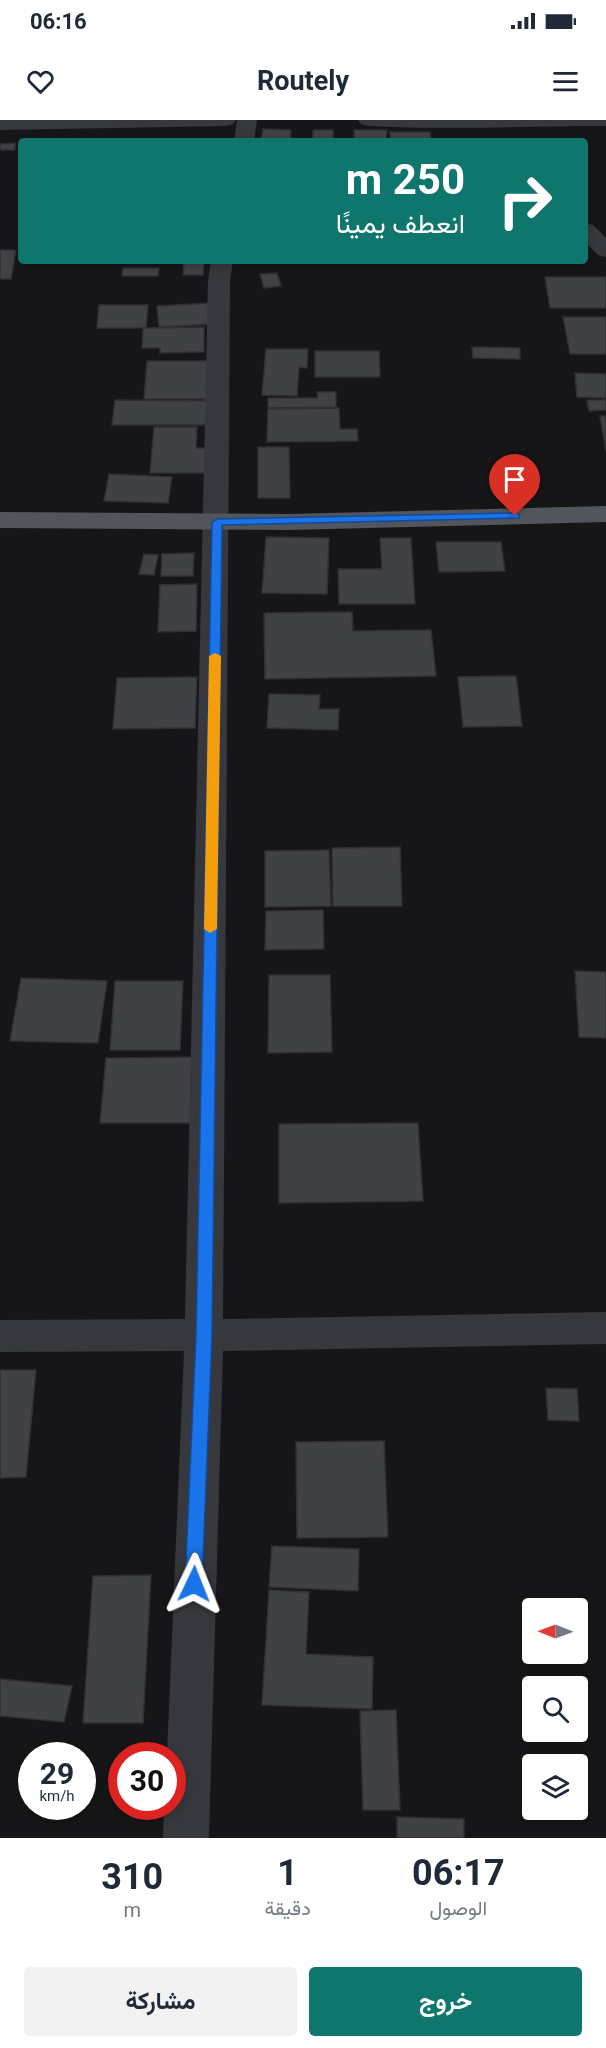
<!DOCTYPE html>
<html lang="ar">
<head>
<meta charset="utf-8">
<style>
	:root { --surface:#fff; --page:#f2f2f3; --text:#1f2937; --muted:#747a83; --accent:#0f766e }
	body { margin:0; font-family:Roboto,Vazirmatn,sans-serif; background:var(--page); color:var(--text); direction:rtl; height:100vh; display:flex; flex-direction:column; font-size:22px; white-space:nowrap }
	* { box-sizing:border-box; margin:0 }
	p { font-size:20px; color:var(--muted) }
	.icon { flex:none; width:33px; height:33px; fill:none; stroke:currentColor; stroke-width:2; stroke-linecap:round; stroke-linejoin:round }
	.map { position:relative; height:1718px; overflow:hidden; direction:ltr }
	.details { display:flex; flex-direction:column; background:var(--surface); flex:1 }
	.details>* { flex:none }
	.guide { position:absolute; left:18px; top:18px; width:570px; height:126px; border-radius:6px; box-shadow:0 3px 9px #0003; direction:rtl; background:#0f766e; color:#fff; overflow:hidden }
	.needle { width:39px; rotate:271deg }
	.tools { position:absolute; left:522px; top:1478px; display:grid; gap:12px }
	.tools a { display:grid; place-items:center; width:66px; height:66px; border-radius:6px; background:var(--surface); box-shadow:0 3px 9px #0003; font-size:30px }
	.speed { position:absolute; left:18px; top:1622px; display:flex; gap:12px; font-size:30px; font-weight:700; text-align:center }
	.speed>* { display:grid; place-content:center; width:78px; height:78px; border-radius:50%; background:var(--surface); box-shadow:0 3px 9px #0003; line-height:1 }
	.speed small { font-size:15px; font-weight:400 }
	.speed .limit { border:9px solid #d22; background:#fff; color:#111 }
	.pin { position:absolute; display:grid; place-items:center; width:51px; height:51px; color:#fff; margin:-62px -26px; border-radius:50% 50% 50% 0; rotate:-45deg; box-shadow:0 0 6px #0007 }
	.pin .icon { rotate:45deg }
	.me { position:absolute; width:66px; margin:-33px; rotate:2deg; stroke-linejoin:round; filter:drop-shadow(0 0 4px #0008) }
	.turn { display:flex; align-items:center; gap:21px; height:126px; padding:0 24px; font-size:27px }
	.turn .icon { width:78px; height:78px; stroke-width:2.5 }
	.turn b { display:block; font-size:42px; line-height:51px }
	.eta { display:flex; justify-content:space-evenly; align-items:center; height:102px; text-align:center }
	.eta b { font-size:36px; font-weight:700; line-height:42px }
	.action { display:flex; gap:12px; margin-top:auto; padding:12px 24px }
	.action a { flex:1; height:69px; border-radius:6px; background:var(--accent); color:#fff; font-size:24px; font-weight:700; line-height:69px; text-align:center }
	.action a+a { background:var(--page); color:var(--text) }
	.status { display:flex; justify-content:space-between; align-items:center; height:42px; padding:0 30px; background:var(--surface); direction:ltr }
	.status svg { height:16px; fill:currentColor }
	header { display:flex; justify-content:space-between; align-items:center; height:78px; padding:0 24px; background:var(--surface); font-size:27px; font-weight:700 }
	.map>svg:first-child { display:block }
	.building { fill:#404145; stroke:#303034; stroke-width:1.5 }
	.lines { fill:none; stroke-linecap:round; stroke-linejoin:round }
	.minor { fill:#37383d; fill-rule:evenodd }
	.major { fill:#53555c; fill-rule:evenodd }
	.route { fill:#1a73e8; stroke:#114b97; stroke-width:1.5 }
	.slow { fill:#f59e0b }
</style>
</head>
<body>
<div class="status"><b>06:16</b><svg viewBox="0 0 49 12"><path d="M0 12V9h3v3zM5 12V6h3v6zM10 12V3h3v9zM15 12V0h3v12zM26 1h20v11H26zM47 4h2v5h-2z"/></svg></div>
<header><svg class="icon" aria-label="menu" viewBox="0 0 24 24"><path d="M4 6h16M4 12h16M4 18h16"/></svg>Routely<svg class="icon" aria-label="heart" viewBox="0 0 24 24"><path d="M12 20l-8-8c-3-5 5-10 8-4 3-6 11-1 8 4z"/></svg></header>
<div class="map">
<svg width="606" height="1718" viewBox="0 0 606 1718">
	<rect width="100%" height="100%" fill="#161618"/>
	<!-- building -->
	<g class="building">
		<path d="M263 9 291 10 290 21H261Z"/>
		<rect x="313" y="10" width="20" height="11"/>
		<path d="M354 10H387L386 21H354Z"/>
		<path d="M390 12H430L431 21H391Z"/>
		<path d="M15 23V30H0V24Z"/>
		<path d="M0 130H16L11 159H0Z"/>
		<path d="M184 141H204L203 155H183Z"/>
		<path d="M123 148H159L158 156H122Z"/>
		<path d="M277 153 281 166 264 168 260 154Z"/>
		<path d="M545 157H606V188H550Z"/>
		<path d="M212 183 215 204 159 207 157 186Z"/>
		<path d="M99 185H148L146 208H97Z"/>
		<path d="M563 197H606V234H570Z"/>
		<path d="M204 207V232L160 233V228H142L143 208Z"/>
		<path d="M472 227 520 228V239L473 238Z"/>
		<path d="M266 229H308L307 248 299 247 297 276 262 275Z"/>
		<path d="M315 231H379L380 257H315Z"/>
		<path d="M147 241H214L212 279H144Z"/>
		<path d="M575 253 606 254V278L577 277Z"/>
		<path d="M317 272H336V287L268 288V278H318Z"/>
		<path d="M115 280 208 281 207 305H112Z"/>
		<path d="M587 280H606V290L589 291Z"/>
		<path d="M339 288 340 309H357L358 321 267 322 268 289Z"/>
		<path d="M600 296H606V331Z"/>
		<path d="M154 307H197L196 328H209L208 353H150Z"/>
		<path d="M258 327H289L290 378H258Z"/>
		<path d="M109 354 172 357 168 383 104 381Z"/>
		<path d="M266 417 329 418 327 474 262 473Z"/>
		<path d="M380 418H411L415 484H339L338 449H382Z"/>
		<path d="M436 422H501L505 451 439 452Z"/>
		<path d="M194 433 193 456H161L162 434Z"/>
		<path d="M144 434 158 435 154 455 139 454Z"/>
		<path d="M197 464 196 511 158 512 160 465Z"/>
		<path d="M352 492 353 511 431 510 436 556 265 559 264 493Z"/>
		<path d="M516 556 522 606 463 607 458 557Z"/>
		<path d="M197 557 195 608 113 609 117 558Z"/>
		<path d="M269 574 320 575 319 589H339L338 610 267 608Z"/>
		<path d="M400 727 402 786H333L332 728Z"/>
		<path d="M329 730 331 786 265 787V731Z"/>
		<path d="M323 790 324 829 265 830 266 791Z"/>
		<path d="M575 851 606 852V918L579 917Z"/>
		<path d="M269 855H330L332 932 268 933Z"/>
		<path d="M21 858 107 861 98 923 10 921Z"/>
		<path d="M115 861H183L180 930H110Z"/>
		<path d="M203 937 200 1003H100L106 938Z"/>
		<path d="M418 1003 423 1081 279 1083V1004Z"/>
		<path d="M0 1250H36L26 1357 0 1358Z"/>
		<path d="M546 1268 577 1269 579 1301 548 1300Z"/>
		<path d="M384 1321 388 1417 297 1418 296 1322Z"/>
		<path d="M272 1426 359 1429 358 1471 269 1467Z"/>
		<path d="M151 1455 143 1603H83L93 1456Z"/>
		<path d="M269 1470 309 1472 306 1534 373 1537 372 1589 262 1585Z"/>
		<path d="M0 1559 72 1566 64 1602 0 1596Z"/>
		<path d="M396 1590 400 1690H363L360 1591Z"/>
		<path d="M397 1697 464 1699V1718H397Z"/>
	</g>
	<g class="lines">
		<!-- minor -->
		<g class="minor">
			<path d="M0 0H236L233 4 226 6 0 10Z"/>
			<path d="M237 0H257L254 21H234Z"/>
			<path d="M358 0H606V6C527 6 447 10 368 6L361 4Z"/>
			<path d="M585 103 593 105 606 118V137L598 135 585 122Z"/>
			<path d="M211 141H233L230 160 223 1199 606 1192V1224L223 1231 209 1718H163L164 1686H172V1635H167L184 1231 0 1232V1200L185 1199 208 160Z"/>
		</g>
		<!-- major -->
		<path class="major" d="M606 386V402L288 410 0 408V392L288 394Z"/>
	</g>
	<!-- route -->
	<path class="route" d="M515 393 519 394V398L222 405 212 1215 202 1464 200 1470 194 1472 188 1470 185 1464 196 1215 212 402 217 399Z"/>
	<!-- slow -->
	<path class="slow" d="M215 533 221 536 217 809 210 813 204 809 209 536Z"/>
</svg>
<div class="tools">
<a><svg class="needle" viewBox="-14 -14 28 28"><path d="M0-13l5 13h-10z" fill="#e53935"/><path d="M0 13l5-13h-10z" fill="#747a83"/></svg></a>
<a><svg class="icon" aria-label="search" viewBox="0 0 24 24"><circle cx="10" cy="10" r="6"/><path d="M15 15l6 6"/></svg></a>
<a><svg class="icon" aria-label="layers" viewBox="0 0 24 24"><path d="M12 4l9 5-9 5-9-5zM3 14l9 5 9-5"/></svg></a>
</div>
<div class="speed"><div>29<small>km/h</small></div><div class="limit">30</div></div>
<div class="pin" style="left:515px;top:396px;background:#d93025"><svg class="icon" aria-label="arrive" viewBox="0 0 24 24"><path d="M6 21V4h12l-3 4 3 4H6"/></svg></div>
<svg class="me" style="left:194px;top:1464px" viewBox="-20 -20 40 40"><path d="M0-17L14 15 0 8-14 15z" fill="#1a73e8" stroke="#fff" stroke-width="4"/></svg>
<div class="guide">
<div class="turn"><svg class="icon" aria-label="right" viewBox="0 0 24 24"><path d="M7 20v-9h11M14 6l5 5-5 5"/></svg><div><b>250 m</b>انعطف يمينًا</div></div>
</div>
</div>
<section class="details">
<div class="eta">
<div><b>06:17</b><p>الوصول</p></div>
<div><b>1</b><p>دقيقة</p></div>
<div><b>310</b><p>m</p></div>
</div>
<div class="action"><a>خروج</a><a>مشاركة</a></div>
</section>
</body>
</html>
